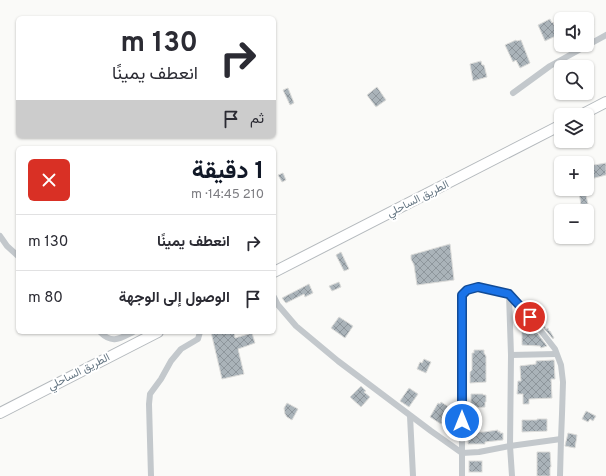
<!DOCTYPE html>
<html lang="ar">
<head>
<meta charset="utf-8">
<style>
	:root { --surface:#fff; --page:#f2f2f3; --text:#2b2b33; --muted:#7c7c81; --line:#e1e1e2; --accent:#111827 }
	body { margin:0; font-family:Overpass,Vazirmatn,sans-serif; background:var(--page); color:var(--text); direction:rtl; height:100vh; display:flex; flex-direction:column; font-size:15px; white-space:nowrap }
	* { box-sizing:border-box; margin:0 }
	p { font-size:13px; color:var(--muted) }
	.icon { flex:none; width:22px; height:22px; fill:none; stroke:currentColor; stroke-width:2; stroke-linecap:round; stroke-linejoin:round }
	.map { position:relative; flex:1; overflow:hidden; direction:ltr }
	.sheet { position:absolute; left:16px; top:146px; width:260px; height:188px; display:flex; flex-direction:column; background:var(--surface); border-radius:6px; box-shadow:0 1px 3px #0004; direction:rtl }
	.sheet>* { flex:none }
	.guide { position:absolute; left:16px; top:16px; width:260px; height:122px; border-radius:6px; box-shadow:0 1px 3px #0004; direction:rtl; background:#fff; color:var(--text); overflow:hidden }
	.buttons { position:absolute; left:554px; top:12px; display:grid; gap:8px }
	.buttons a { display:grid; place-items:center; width:40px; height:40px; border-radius:6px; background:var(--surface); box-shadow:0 1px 3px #0004; font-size:20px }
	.pin { position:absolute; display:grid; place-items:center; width:34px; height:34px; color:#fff; margin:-17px; border:2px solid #fff; border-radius:50%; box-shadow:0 1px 4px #0007 }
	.me { position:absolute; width:44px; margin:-22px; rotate:0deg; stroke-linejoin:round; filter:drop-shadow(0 0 3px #0008) }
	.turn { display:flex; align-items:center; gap:14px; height:84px; padding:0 12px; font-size:18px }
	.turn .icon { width:52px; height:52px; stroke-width:2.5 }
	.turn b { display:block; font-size:28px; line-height:34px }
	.then { display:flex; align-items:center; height:38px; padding:0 12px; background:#0003; gap:8px; font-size:15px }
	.round { display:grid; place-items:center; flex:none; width:42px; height:42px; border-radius:6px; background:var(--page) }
	.overview { display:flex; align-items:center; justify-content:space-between; height:68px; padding:0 12px }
	h1 { font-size:24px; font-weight:700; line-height:30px; color:var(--accent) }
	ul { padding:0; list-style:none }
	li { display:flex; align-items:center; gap:12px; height:56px; padding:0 12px; border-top:1px solid var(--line) }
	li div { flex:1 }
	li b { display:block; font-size:15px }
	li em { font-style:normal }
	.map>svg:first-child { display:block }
	.building { fill:url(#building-cross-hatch); stroke:#dcdcda }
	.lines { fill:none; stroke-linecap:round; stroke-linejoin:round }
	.highway-casing { stroke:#b4b9bd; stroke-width:12 }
	.minor { stroke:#c3c8cc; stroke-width:6 }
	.highway { stroke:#fff; stroke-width:10 }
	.route-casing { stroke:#114b97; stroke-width:10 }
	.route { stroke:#1a73e8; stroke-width:7 }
	.labels { text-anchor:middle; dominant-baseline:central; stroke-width:4; stroke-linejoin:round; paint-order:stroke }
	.street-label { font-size:11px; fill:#657683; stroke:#fff }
</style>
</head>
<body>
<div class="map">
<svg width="606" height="476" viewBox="0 0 606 476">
	<defs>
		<pattern id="building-cross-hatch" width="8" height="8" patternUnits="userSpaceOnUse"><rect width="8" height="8" fill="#aab3b9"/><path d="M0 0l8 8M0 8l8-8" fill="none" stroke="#8e969c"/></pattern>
	</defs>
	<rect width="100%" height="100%" fill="#fafaf8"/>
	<!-- building -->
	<g class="building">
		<path d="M587 17 594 25 587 31Z"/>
		<path d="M550 19 552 23 553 22 556 30 558 29 560 34 545 41 538 25Z"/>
		<path d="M516 40 517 41 521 40 530 63 520 68 516 60 513 62 505 45Z"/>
		<path d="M481 61 482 65H484L487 77 473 81 470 64Z"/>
		<path d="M377 87 386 100 376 107 367 95Z"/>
		<path d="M288 88 294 103 290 105 283 90Z"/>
		<path d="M606 163V175L591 179 588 166Z"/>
		<path d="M283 173 286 180 282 182 278 175Z"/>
		<path d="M585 191 588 204 581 205 579 192Z"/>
		<path d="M450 244 454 280 417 285 414 265 411 259V255Z"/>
		<path d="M341 252 349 269 344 271 336 255Z"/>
		<path d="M339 282 341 287 332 291 329 286Z"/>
		<path d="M309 284 313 293 305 297 304 294 286 303 282 298Z"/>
		<path d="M339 317 353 326 345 338 331 328Z"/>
		<path d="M544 325 546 329 548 328 549 331H550L554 338 553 339 542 326Z"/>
		<path d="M535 330 547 346 541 348 540 346 522 345V331H533Z"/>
		<path d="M211 332H234L235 338 252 333 255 343 238 349 244 374 222 379Z"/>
		<path d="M474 350H484V353L486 356V382L470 383V372L472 370V353H474Z"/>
		<path d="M424 359 431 362 426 373 417 369 420 362 422 363Z"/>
		<path d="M554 360 555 379H551L552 398 529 399V404H523V394H517L518 381H521L520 366 536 364V361Z"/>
		<path d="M361 386 366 391 364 392 370 397 361 407 350 397Z"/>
		<path d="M409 388 418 394 409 407 400 401Z"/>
		<path d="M471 394H483V395H486V402H485V407L471 408Z"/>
		<path d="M441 402 450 408 448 410 450 412 441 424 430 417 438 403 440 404Z"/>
		<path d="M287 403 298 409 292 420 287 417 285 414 284 408Z"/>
		<path d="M586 411 596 416 593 421 590 419 588 422 582 419Z"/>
		<path d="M537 419H547V431L522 432V420H537Z"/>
		<path d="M498 430V432L500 431V433H503V440L485 442V444H468V432H484Z"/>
		<path d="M568 433 577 435 575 448 565 446Z"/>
		<path d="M537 452H550L551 467H550V476H537Z"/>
		<rect x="469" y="461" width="13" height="11"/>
	</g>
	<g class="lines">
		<!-- highway casing -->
		<g class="highway-casing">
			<g id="highway">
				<path d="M581 115 606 102"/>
				<path d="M274 272 561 125"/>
				<path d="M0 413 158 332"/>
			</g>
		</g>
		<!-- minor -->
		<g class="minor">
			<path d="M513 93 550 66 606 35"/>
			<path d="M0 236 7 246 18 256"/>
			<path d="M509 294 511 355 510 446 512 476"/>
			<path d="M274 297 278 305 296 326 338 361 431 431 462 453 479 452 510 446 561 439"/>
			<path d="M100 332C112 344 119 339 133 332"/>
			<path d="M511 355 556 354"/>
			<path d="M410 416 413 476"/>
			<path d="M151 476 149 404 150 394 161 379 171 361 181 349 198 339 200 332"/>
			<path d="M462 476V295L467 290 478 287 509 294 530 317 555 349 561 365 563 382 562 414 561 439 560 476"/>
		</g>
		<!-- highway -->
		<use href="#highway" class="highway"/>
	</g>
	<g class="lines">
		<!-- route casing -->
		<g class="route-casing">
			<path id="route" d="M462 421V295L467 290 478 287 509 294 530 317"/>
		</g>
		<!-- route -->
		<use href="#route" class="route"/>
	</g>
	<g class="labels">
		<!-- street labels -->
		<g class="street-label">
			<text transform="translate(418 199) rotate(-27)">الطريق الساحلي</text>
			<text transform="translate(79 372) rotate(-27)">الطريق الساحلي</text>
		</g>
	</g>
</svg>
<div class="buttons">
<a><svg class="icon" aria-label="sound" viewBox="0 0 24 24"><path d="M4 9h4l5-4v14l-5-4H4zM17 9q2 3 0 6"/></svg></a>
<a><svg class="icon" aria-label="search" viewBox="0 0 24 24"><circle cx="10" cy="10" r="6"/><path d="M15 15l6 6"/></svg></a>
<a><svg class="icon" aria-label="layers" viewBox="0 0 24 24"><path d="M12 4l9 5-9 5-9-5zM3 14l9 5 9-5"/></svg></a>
<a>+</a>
<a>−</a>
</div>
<div class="pin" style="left:530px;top:317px;background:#d93025"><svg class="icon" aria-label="arrive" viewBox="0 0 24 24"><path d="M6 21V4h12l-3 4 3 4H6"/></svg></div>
<svg class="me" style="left:462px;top:421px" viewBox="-20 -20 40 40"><circle r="17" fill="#1a73e8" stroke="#fff" stroke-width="3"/><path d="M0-11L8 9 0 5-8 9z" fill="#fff"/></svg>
<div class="guide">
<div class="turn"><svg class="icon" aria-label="right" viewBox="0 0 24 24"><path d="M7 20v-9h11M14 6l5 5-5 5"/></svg><div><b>130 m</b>انعطف يمينًا</div></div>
<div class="then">ثم<svg class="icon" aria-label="arrive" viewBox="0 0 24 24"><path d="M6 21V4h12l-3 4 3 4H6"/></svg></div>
</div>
<section class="sheet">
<div class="overview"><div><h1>1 دقيقة</h1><p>210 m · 14:45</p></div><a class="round" style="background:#d93025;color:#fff"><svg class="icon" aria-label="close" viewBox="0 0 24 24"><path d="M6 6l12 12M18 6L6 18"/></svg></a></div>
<ul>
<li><svg class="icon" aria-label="right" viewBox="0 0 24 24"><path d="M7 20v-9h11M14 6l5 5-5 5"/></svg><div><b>انعطف يمينًا</b></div><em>130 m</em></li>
<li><svg class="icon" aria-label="arrive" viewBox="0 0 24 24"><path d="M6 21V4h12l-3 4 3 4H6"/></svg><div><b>الوصول إلى الوجهة</b></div><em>80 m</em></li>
</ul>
</section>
</div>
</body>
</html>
